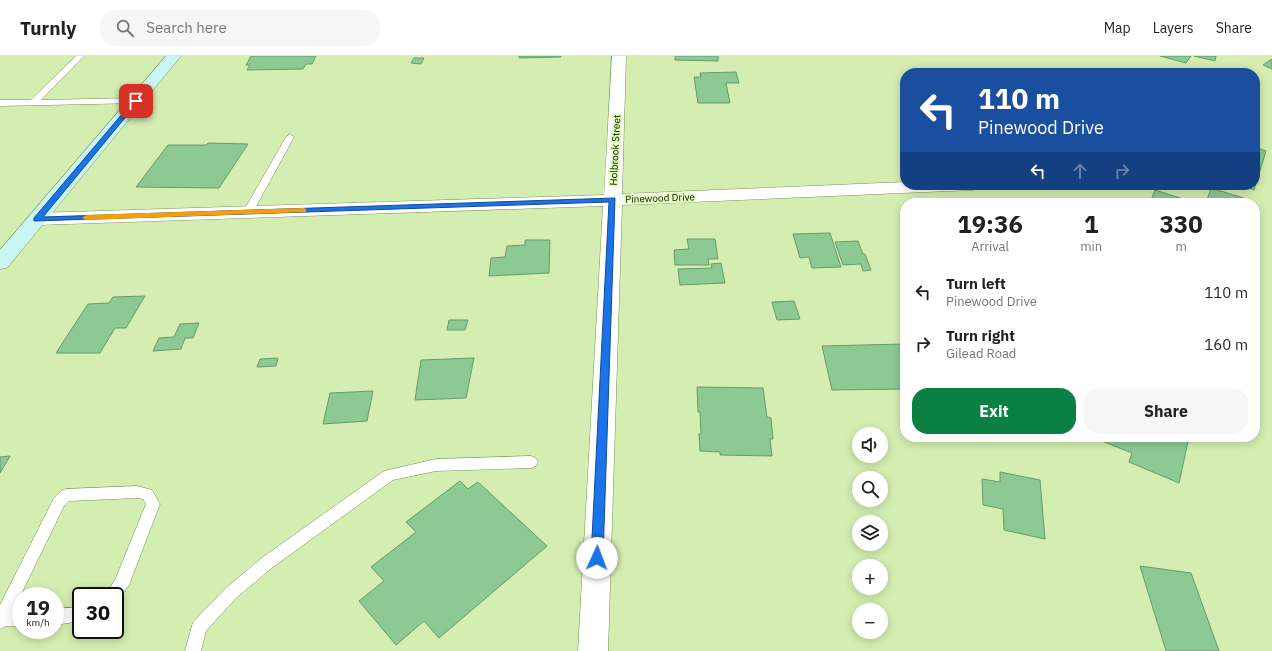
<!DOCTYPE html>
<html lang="en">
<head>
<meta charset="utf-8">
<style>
	:root { --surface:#fff; --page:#f6f6f6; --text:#202124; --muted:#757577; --line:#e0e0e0; --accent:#0b8043 }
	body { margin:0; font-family:"IBM Plex Sans",sans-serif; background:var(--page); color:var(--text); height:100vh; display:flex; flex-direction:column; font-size:15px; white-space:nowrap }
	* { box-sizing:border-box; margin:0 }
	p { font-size:13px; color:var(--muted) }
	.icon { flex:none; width:22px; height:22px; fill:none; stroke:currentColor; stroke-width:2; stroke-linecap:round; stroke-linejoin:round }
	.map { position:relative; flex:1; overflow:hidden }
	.side { position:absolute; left:900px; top:142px; width:360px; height:244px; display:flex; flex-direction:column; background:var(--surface); border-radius:16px; box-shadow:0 2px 10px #0003 }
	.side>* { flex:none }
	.banner { position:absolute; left:900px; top:12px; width:360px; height:122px; border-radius:16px; box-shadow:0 2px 10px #0003; background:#1a4fa0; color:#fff; overflow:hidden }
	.controls { position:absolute; left:852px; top:371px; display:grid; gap:8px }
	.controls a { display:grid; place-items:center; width:36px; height:36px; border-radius:50%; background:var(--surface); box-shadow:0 2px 10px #0003; font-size:20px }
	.speed { position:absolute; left:12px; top:531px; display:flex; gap:8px; font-size:20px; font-weight:700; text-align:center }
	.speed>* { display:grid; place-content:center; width:52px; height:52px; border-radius:50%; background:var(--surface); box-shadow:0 2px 10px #0003; line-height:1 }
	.speed small { font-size:10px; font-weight:400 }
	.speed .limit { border:2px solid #111; border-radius:6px; background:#fff; color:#111 }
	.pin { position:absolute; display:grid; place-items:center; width:34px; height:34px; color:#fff; margin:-17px; border-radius:8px; box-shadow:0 2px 6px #0006 }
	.me { position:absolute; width:44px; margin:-22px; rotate:2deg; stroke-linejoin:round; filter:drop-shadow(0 0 3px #0008) }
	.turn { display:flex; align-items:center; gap:14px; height:84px; padding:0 12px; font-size:18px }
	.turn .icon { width:52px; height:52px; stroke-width:2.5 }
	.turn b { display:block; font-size:28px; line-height:34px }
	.lanes { display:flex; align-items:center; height:38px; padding:0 12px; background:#0003; justify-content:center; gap:20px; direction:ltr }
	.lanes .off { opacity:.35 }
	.eta { display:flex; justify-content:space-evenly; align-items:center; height:68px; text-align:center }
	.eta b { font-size:24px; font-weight:800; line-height:28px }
	.cta { display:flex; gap:8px; margin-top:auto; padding:8px 12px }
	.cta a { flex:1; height:46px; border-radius:16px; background:var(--accent); color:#fff; font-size:16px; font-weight:800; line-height:46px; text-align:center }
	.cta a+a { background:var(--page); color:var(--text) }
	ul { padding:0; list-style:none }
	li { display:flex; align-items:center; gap:12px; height:52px; padding:0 12px }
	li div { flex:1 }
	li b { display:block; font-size:15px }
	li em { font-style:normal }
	header { display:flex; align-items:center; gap:24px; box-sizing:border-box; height:56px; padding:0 20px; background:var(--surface); border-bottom:1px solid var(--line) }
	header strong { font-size:19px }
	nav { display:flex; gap:22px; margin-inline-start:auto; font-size:14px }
	.search { width:280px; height:36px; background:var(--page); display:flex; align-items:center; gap:10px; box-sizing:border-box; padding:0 14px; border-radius:16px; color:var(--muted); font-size:15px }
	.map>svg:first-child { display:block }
	.building { fill:#8dc993; stroke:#689a6d }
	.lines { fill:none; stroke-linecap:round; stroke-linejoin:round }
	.service-casing { stroke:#778e55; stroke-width:1 }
	.minor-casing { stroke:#778e55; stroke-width:1 }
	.secondary-casing { stroke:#778e55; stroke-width:1 }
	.service { fill:#fff; fill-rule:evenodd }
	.minor { fill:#fff; fill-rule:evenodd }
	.secondary { fill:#c9f6f2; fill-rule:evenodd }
	.route { fill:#1a73e8; stroke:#114b97 }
	.slow { fill:#f59e0b }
	.labels { text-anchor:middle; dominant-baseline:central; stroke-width:4; stroke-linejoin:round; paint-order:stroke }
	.street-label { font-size:10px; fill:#0f1803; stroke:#e1fbbd }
</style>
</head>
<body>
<header>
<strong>Turnly</strong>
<div class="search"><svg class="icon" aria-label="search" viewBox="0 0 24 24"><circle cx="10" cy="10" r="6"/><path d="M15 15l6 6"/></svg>Search here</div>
<nav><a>Map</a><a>Layers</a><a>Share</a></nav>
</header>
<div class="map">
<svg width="1272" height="595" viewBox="0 0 1272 595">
	<rect width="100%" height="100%" fill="#d4eeb1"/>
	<!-- building -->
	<g class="building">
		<path d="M251 0H316L312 8H306L303 13 247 14 250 9H246Z"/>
		<path d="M519 0H561V1L519 2Z"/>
		<path d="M675 0H718V5L675 4Z"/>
		<path d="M1160 0H1191L1186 7Z"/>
		<path d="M1194 0H1216L1215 5Z"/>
		<path d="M414 2H424L421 8 411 7Z"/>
		<path d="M1272 3V13L1263 9Z"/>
		<path d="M736 16 739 27H726L730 47H698L694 21H701L700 17Z"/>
		<path d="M208 87 248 88 219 132 136 131 168 89H206Z"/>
		<path d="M1255 91 1266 95 1254 134 1238 129H1255Z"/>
		<path d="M1211 132 1250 144 1249 147H1206Z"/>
		<path d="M1155 134 1196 147H1150Z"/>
		<path d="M830 177 841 211 812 212 809 201 800 202 793 178Z"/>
		<path d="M687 183H715L718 203H708L709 209H675L674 194 689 193Z"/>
		<path d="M525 184H550L549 217 489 220 491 202 505 201 507 190 525 189Z"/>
		<path d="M858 185 863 198H865L871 214 863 215 861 208 843 209 835 186Z"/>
		<path d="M721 207 725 227 680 229 678 213 712 212 711 208Z"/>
		<path d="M145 240 126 272H115L100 297H56L88 248 109 247 113 241Z"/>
		<path d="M794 245 800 263 777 264 772 246Z"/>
		<path d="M449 264H468L465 274H447Z"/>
		<path d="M199 267 193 282H185L181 293 153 295 159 282 174 281 180 268Z"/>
		<path d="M903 288 905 293V333L832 334 822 290Z"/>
		<path d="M278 302 276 310 257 311 260 303Z"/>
		<path d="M474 302 466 342 415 344 421 304Z"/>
		<path d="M697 331 763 332 767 361 771 362 773 383H770L772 400 720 399V396L700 395 699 378H701L700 356H698Z"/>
		<path d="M373 335 367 365 323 368 330 337Z"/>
		<path d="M1092 381H1189L1179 427 1129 406 1132 397Z"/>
		<path d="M10 400 0 417V401Z"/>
		<path d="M1000 416 1040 424 1045 483 1004 474 1003 453 983 449 982 423 1000 426Z"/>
		<path d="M460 425 468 433 478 426 547 490 439 582 424 565 396 589 359 545 384 525 371 511 416 476 406 466Z"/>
		<path d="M1140 510 1191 517 1219 595H1166Z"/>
	</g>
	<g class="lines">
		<!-- service casing -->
		<g class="service-casing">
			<g id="service">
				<path d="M76 0H84L41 44 136 42 140 45 139 47 0 50V44H31Z"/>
				<path d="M290 78 294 81 253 156 248 159 244 158 243 156 286 81Z"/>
				<path d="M531 400 536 402 538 406 536 410 531 412 436 415 393 424 273 511 236 542 206 575 201 595H185L193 566 226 532 263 501 384 415 436 403Z"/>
				<path d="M137 430 152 434 160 448 129 529 117 545 115 546V540H104L115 524 146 448 143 443 137 442 69 445 64 450 13 555 21 554V570H6L0 573V549L54 442 61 435 66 433Z"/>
				<path d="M81 551V565L55 569V553Z"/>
			</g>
		</g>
		<!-- minor casing -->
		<g class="minor-casing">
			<path id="minor" d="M612 0H626L622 138 905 126V129H981L978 133 972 134 622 149 608 595H578L603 150 37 169 30 167 28 163 30 159 37 157 604 139Z"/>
		</g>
		<!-- secondary casing -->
		<g class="secondary-casing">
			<path id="secondary" d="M166 0H181L7 212 0 213V194Z"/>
		</g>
		<!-- service -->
		<use href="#service" class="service"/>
		<!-- minor -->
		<use href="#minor" class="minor"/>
		<!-- secondary -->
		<use href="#secondary" class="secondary"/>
	</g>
	<!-- route -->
	<path class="route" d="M136 43 139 45 138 46 43 161 615 142 603 502 601 505 597 507 593 505 591 502 609 146 34 165V162L134 44Z"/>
	<!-- slow -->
	<path class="slow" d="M304 152 306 153V156L86 164 82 162 86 159Z"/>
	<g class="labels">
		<!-- street labels -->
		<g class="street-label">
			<text transform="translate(615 94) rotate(-87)">Holbrook Street</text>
			<text transform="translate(660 142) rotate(-2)">Pinewood Drive</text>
		</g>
	</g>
</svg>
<div class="controls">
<a><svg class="icon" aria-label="sound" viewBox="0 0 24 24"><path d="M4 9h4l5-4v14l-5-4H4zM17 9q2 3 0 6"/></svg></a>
<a><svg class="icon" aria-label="search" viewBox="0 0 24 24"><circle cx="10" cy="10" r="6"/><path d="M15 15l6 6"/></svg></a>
<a><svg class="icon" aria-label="layers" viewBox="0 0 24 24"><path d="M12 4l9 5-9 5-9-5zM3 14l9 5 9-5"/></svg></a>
<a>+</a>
<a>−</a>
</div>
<div class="speed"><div>19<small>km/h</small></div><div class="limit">30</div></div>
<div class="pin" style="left:136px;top:45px;background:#d93025"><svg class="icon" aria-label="arrive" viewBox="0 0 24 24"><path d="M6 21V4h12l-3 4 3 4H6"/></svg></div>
<svg class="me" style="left:597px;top:502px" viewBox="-20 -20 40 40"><circle r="19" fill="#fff"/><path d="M0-13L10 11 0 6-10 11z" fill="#1a73e8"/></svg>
<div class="banner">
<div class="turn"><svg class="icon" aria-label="left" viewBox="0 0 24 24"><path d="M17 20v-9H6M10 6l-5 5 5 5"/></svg><div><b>110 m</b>Pinewood Drive</div></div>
<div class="lanes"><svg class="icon" aria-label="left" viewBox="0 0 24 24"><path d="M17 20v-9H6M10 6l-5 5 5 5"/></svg><svg class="icon off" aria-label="ahead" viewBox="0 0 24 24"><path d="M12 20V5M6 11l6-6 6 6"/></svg><svg class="icon off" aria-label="right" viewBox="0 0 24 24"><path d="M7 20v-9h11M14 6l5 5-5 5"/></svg></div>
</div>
<section class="side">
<div class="eta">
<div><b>19:36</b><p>Arrival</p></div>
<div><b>1</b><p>min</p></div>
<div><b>330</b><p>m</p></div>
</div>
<ul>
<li><svg class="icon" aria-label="left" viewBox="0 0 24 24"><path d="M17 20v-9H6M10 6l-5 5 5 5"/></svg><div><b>Turn left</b><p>Pinewood Drive</p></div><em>110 m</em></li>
<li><svg class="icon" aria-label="right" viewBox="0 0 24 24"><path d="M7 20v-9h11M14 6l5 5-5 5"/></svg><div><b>Turn right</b><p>Gilead Road</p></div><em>160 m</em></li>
</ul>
<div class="cta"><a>Exit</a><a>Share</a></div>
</section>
</div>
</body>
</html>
